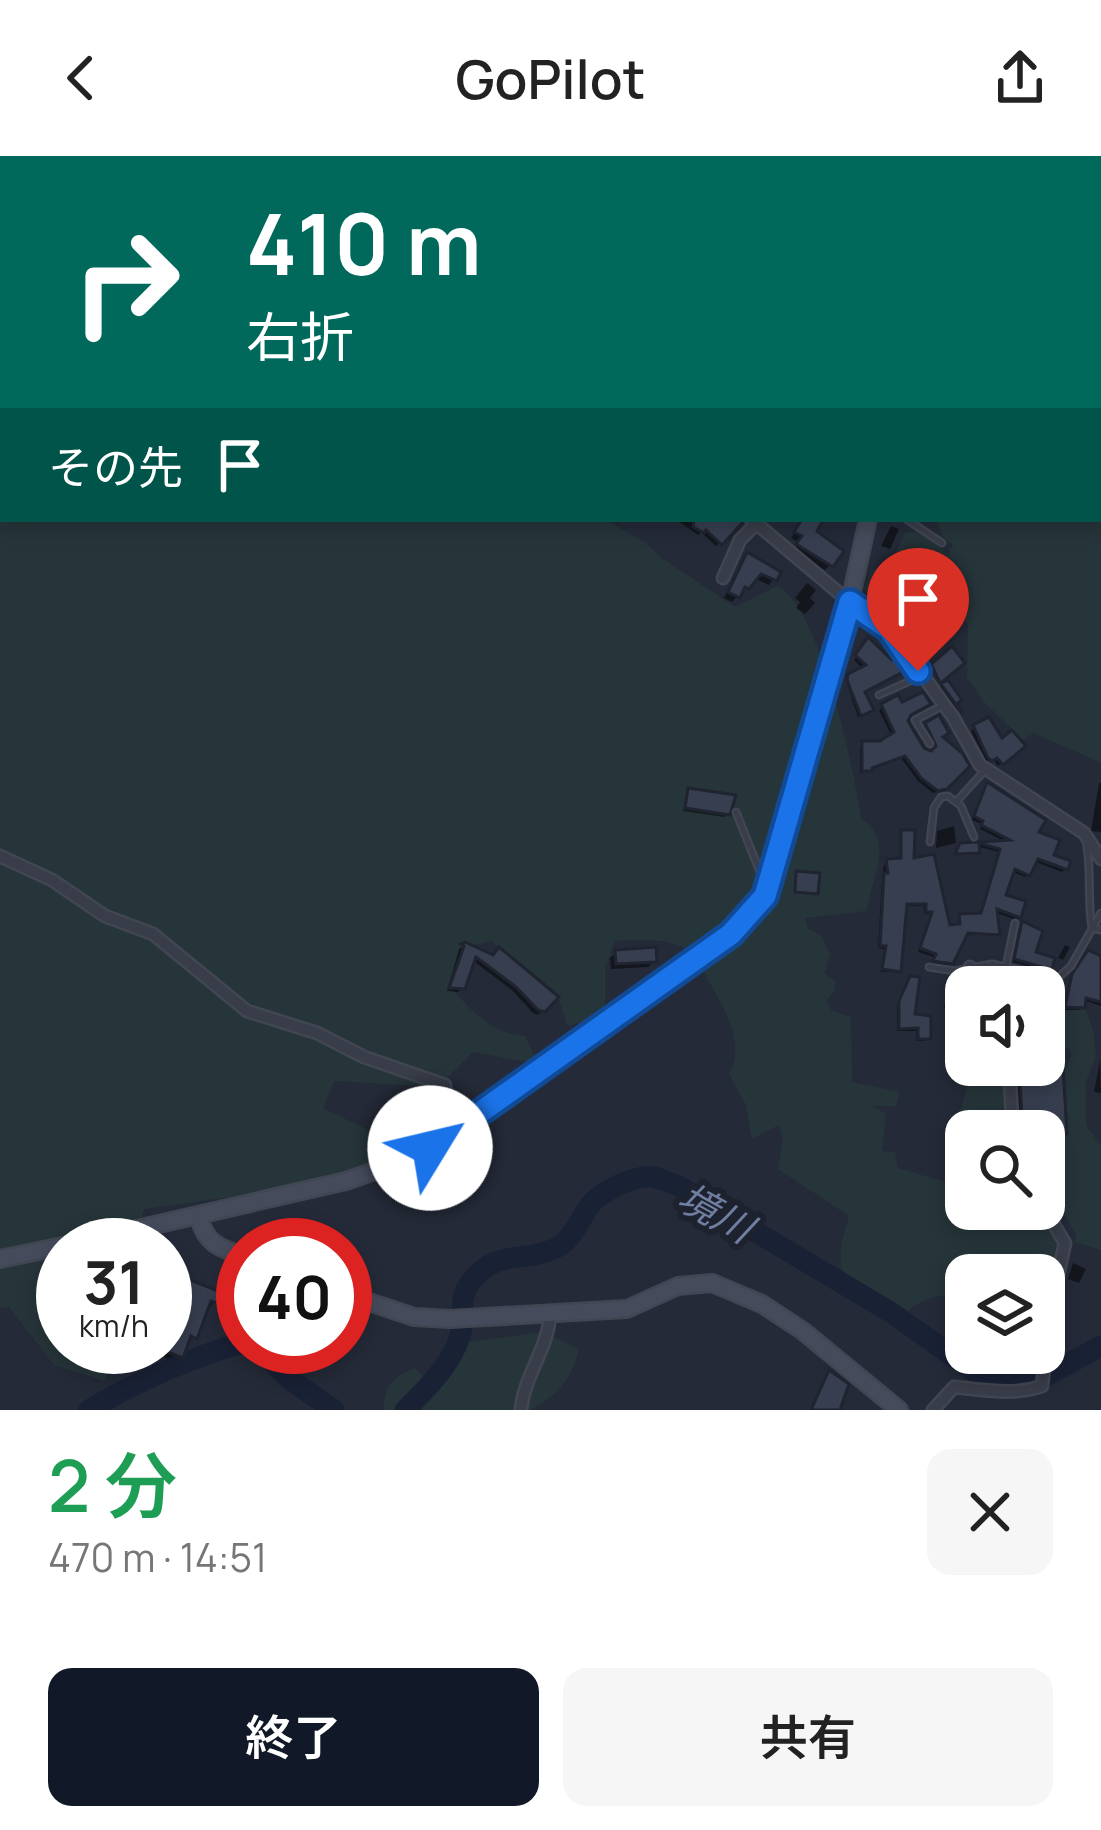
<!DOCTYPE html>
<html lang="ja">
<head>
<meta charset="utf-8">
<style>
	:root { --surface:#fff; --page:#f6f6f6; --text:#222; --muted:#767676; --accent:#111827 }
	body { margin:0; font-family:Manrope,"Noto Sans JP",sans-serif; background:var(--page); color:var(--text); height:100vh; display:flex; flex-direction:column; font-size:45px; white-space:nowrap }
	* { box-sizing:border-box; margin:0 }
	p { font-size:39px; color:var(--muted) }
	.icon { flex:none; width:66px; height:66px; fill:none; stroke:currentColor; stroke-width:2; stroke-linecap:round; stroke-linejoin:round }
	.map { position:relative; height:1254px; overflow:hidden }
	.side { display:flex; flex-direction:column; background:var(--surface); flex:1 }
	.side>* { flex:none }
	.guide { position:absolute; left:0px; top:0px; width:1101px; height:366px; box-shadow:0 6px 18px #0003; background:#00695c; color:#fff; overflow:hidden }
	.controls { position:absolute; left:945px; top:810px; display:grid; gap:24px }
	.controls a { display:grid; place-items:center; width:120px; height:120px; border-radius:24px; background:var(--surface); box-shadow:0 6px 18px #0003; font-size:60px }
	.speed { position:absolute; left:36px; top:1062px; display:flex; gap:24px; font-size:60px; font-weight:700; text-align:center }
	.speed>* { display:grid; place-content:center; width:156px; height:156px; border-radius:50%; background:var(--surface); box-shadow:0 6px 18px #0003; line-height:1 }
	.speed small { font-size:30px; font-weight:400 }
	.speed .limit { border:18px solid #d22; background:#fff; color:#111 }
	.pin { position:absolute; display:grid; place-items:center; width:102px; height:102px; color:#fff; margin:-123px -51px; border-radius:50% 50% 50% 0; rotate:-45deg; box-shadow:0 0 12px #0007 }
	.pin .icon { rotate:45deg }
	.me { position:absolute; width:132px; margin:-66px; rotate:54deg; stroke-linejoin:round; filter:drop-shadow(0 0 9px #0008) }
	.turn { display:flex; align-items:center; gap:42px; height:252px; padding:0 48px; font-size:54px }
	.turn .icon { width:156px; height:156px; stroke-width:2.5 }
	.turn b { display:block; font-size:84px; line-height:102px }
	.then { display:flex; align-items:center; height:114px; padding:0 48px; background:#0003; gap:24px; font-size:45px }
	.round { display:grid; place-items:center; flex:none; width:126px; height:126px; border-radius:24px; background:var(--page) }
	.head { display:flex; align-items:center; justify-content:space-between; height:204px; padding:0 48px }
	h1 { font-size:72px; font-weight:600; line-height:90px; color:#1e9e55 }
	.button { display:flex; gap:24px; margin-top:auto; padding:24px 48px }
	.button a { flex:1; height:138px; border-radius:24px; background:var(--accent); color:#fff; font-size:48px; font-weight:600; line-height:138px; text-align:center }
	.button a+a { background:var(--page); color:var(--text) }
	header { display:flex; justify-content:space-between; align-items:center; height:156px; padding:0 48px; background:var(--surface); font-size:54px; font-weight:600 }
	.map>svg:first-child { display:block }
	.green { fill:#26353a }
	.shadow { fill:#0007 }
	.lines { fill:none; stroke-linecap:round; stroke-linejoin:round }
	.river { stroke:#192135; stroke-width:21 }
	.building { fill:#373e4f; stroke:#1f2430; stroke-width:3 }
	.lane-casing { stroke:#414652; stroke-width:9 }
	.street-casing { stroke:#414652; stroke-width:15 }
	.secondary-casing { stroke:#414652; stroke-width:20 }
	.lane { stroke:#383d49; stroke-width:4.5 }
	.street { stroke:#383d49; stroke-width:10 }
	.secondary { stroke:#464b5c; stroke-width:15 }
	.route-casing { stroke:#114b97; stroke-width:30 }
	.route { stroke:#1a73e8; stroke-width:21 }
	.labels { text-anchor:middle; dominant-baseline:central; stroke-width:12; stroke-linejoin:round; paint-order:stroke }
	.water-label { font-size:39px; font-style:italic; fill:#6f7ea1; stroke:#1d222e }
</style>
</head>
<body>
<header><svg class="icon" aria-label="back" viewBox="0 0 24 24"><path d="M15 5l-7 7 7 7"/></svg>GoPilot<svg class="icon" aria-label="share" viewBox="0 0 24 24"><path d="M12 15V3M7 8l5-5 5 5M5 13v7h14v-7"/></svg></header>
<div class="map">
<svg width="1101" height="1254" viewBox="0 0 1101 1254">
	<rect width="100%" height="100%" fill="#242a38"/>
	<!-- green -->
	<g class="green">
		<path d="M0 0 847 2 3 3V363H604L646 387 660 401 735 451 777 430C821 451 854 614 861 663 896 684 871 722 867 755L805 762 808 772 821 780 830 797 825 817 836 826 834 836 826 845 832 855 851 861 852 926 900 936 896 950H873L886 958 882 995 895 996 898 1012 966 1032V1053L1044 1052 1065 1087 1046 1143 1044 1119H966V1140C946 1136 914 1143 903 1161L848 1124C833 1106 844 1080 849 1060L778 1013 783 985 779 969 752 983 746 949 729 918C750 881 713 838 697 802 676 779 643 785 615 785L605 813V861L567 870 557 837 491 785 460 792 450 831C473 856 490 877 525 880L538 908 473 896 438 931 334 925 323 952 420 999 346 1025 144 1053 136 1089H63V1191H113L105 1225 54 1209 9 1151 0 1152Z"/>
		<path d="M974 0H1101V264L1098 3H973Z"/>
		<path d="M1101 277V607L1034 577 1023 584 985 547 967 522 968 469 948 435 936 426 895 464 864 434 871 414 891 407 905 377 919 375 948 398 953 389 945 383 937 367 940 363H1098Z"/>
		<path d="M994 811 1062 829 1065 845 1085 851 1094 878 1096 900 1086 926 1085 958 1087 971 1101 989V1094L1075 1086 1077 1080 1044 1026V980L1057 978 1058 931 1072 898 1069 892H1044V831H966V899C951 871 961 848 968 819Z"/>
		<path d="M969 909H1004L1013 975H966V986L946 973 958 964 971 916Z"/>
		<path d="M543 1176 579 1193C573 1222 555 1241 531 1254H384C383 1231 394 1221 414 1212L425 1221 440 1224 463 1187Z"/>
	</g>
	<!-- shadow -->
	<g class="shadow">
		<path d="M675 363H737L739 366 716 390 701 376 698 379Z"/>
		<path d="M804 363H821L812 376 830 409 825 414 793 395 799 387 791 382Z"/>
		<path d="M891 370 899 373 890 393 881 390Z"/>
		<path d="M748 400 777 417 769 429 754 422 732 446 724 442Z"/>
		<path d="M807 427 816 434 810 442 815 447 805 458 796 452 800 446 795 442Z"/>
		<path d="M868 485 892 507 862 536 867 557 858 561 846 525 864 514 854 504Z"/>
		<path d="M947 528 959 544 955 548 959 558 939 532Z"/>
		<path d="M882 551 907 560 905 566 922 594 937 600 923 572 926 569 966 610 940 635 933 637 918 625 901 602 860 617V591L881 588 892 581 879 554Z"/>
		<path d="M975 572 1001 586 1022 590 998 610 993 602 987 606 971 575Z"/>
		<path d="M1099 627H1101V676L1091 675Z"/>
		<path d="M985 632 1035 677 1050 701 1065 713 1062 716 1033 705 1025 721 1011 715 1002 741 1019 761 1016 764 994 756 997 778 964 779 947 810 932 807 934 801 918 796 932 758H924V750H904L898 815 881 816 884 793 878 792 882 723 884 709 899 705 902 677 911 706 948 772 958 771 960 761 979 760 999 696 976 690 973 699H955L962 690 1008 687 980 673 982 668 972 664Z"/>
		<path d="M689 635 727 658 724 661 683 655Z"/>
		<path d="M954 670 956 687 936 692 937 675Z"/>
		<path d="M1023 768 1032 798 1058 809 1051 806 1046 815 1013 806Z"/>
		<path d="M465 789 554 841 538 859 533 857 512 834 472 804 462 832 458 836 447 835 459 793Z"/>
		<path d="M1065 789 1070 791 1063 804 1058 802Z"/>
		<path d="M616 797 654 805 648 811 611 813 610 802Z"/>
		<path d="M1085 801 1101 803V850L1083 844 1079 854H1064L1070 824Z"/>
		<path d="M908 826 913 861 928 882 925 885H916V875H897V851Z"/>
		<path d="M949 828 957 829 954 852H944Z"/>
		<path d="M1100 904 1101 936 1100 937 1094 936Z"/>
		<path d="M1020 910H1038L1064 976 1056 984H1044V975H1016L1013 918Z"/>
		<path d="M1073 1107 1086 1113 1079 1127 1068 1123Z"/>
		<path d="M165 1119 214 1146 175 1205 136 1191H165Z"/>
	</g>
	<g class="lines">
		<!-- river -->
		<g class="river">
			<path d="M256 1191 292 1225 334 1254"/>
			<path d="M89 1254C131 1228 196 1199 243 1187"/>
			<path d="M405 1254C427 1233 457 1203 462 1171 465 1153 458 1144 470 1127 498 1089 528 1110 561 1089 573 1081 580 1064 588 1052 598 1036 634 1019 653 1021 661 1022 671 1028 679 1030L892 1157 979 1219 1010 1227 1040 1223 1101 1190"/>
		</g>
	</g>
	<!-- building -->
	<g class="building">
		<path d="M694 363H741L742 367 722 389 706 374 704 377 693 371Z"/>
		<path d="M802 363H824L817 375 844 395 833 411 796 388 802 380 794 376Z"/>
		<path d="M747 396 781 416 777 425 761 418 749 433 745 431 740 442 728 436Z"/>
		<path d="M937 444 950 455 912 489 903 476Z"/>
		<path d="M868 481 892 504 896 502 903 516 865 536 874 554 861 560 847 524 848 518 866 509 855 499Z"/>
		<path d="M952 490 965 507 941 527 948 524 962 544 958 547 963 558 940 527 931 508Z"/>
		<path d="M923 536 931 548 911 559 908 565 924 592 931 595 936 590 925 567 939 559 949 577 943 581 962 597 970 610 947 633 938 635 921 622 905 600 872 612V615H862V585H880L894 576 881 548 898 539 902 546Z"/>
		<path d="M989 561 1002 582 1012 574 1026 590 1003 609 997 602 992 605 988 602 973 569Z"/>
		<path d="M987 626 1046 664 1039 676 1060 684 1054 699 1071 705 1068 714 1038 703 1030 720 1015 713 1006 739 1026 745 1021 762 997 753 1000 779 968 777 953 808 933 805 936 798 920 792 932 756H926V748H907L901 816 882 813 886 790H880L884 717H888L886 703 901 702V674H915L914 702 934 698 950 769 960 768 959 758 981 757 1000 693 979 687 980 697 955 698 960 687 1010 684 981 669 983 665 974 660Z"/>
		<path d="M688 632 736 639 730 659 685 652Z"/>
		<path d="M796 715 820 717 818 738 795 736Z"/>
		<path d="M1022 765 1043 775 1036 796 1055 802 1052 814 1014 803Z"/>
		<path d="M465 786 493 799 499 791 559 841 545 856 538 854 516 831 476 801 465 833 449 832 464 790 461 788Z"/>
		<path d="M656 791 657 806 616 808 615 794Z"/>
		<path d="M1088 794 1101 800V846L1086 842 1085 852 1065 851 1072 818Z"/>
		<path d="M910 820 920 821 915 858 931 860V883H918V872L899 873V845Z"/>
		<path d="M1019 909 1063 911 1067 978 1023 975Z"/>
		<path d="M165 1114 221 1136 217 1147 211 1145 197 1183 191 1180 183 1202 165 1195Z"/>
		<path d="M829 1214 849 1228 840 1254H811Z"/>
	</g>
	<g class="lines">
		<!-- lane casing -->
		<g class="lane-casing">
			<g id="lane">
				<path d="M906 363 942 387"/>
				<path d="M879 539 921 520"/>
				<path d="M930 588 915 564 944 549"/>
				<path d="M957 645 985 614"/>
				<path d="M736 656 760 716 766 718"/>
				<path d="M1086 685C1092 715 1087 743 1092 772L1101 774"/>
				<path d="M930 686 934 652 941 641 948 640 961 650 974 681"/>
				<path d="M1006 810 1015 767"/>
				<path d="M929 811 955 815 992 808 1058 822 1071 810 1101 757"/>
			</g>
		</g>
		<!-- street casing -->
		<g class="street-casing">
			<g id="street">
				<path d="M142 0 152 3"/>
				<path d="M539 0V3"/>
				<path d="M55 3 62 0"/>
				<path d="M0 39 3 37"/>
				<path d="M751 363 839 437 889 473 953 561 980 609 1084 677 1101 703"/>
				<path d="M723 422 740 384 756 368"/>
				<path d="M0 700 52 724 105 760 153 778 247 855 317 877 364 901 445 929 446 951 430 989"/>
				<path d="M969 831 970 811"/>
				<path d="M1004 909 1010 926 1013 975"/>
				<path d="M521 1254C524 1219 549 1192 550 1157"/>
				<path d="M933 1254 954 1231C986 1234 1013 1240 1042 1230L1051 1152 1065 1087 1044 1052"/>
			</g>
		</g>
		<!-- secondary casing -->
		<g class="secondary-casing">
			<g id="secondary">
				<path d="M970 3 971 0"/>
				<path d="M199 1061C205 1087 219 1092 243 1100"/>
				<path d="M67 1089 346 1025 420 999 731 778 765 740 771 723 850 446 868 363"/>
				<path d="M0 1103 63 1090"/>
				<path d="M345 1138 414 1161 450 1163 627 1153 678 1130 712 1127 762 1148 803 1175 899 1254"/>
			</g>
		</g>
		<!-- lane -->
		<use href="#lane" class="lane"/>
		<!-- street -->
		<use href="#street" class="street"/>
		<!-- secondary -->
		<use href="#secondary" class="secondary"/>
	</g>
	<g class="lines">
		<!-- route casing -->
		<g class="route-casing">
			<path id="route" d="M430 992 731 778 765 740 850 446 889 473 918 515"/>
		</g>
		<!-- route -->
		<use href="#route" class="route"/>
	</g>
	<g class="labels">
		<!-- water labels -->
		<g class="water-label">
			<text transform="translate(716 1056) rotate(29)">境川</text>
		</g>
	</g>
</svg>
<div class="controls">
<a><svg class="icon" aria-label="sound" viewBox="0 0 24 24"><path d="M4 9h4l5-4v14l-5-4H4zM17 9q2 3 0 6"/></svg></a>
<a><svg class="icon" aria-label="search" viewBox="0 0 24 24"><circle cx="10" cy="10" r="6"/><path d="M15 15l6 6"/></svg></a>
<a><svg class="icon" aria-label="layers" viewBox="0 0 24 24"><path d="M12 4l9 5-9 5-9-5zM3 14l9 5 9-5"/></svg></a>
</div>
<div class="speed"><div>31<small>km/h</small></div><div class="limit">40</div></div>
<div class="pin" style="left:918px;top:515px;background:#d93025"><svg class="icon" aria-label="arrive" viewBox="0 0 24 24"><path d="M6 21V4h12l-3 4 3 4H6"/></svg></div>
<svg class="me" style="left:430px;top:992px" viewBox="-20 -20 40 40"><circle r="19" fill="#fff"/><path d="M0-13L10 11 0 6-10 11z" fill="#1a73e8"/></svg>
<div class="guide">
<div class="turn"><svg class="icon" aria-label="right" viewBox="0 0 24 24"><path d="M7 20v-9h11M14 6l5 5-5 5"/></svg><div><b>410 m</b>右折</div></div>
<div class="then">その先<svg class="icon" aria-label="arrive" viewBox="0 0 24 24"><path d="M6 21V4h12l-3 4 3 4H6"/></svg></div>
</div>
</div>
<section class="side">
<div class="head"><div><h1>2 分</h1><p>470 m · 14:51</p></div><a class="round"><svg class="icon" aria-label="close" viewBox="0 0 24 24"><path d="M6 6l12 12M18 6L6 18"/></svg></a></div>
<div class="button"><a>終了</a><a>共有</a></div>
</section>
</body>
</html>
